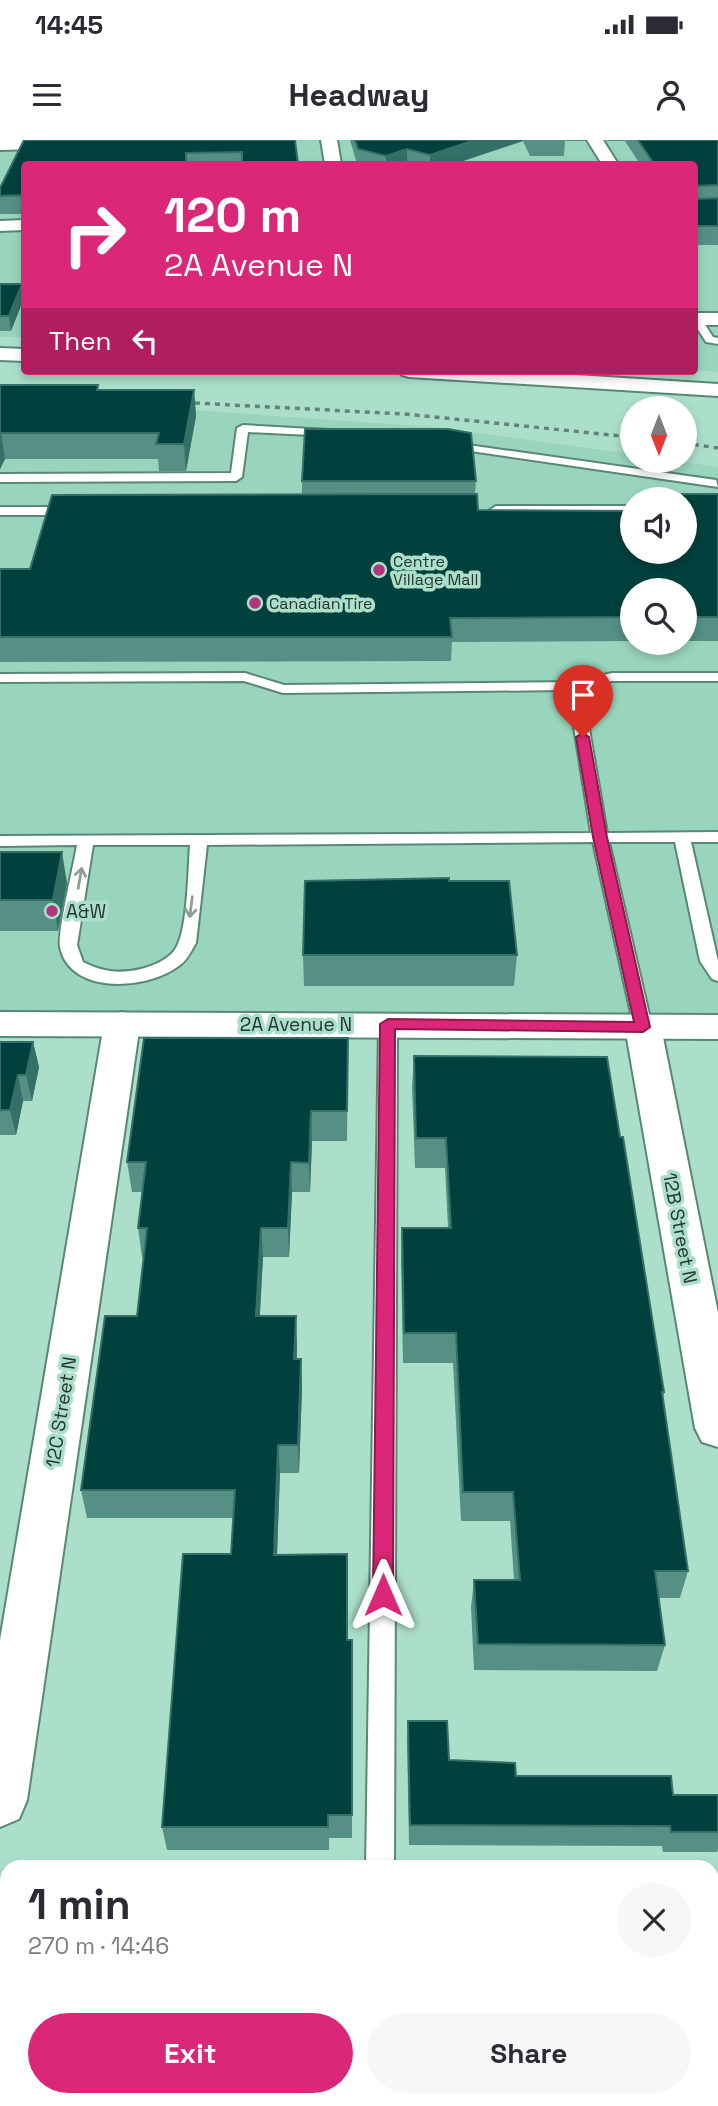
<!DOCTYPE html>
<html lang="en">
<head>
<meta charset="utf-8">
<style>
	:root { --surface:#fff; --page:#f7f7f7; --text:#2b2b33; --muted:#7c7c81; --accent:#db2777 }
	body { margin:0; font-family:"Space Grotesk",sans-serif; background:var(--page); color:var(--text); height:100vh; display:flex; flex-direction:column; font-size:26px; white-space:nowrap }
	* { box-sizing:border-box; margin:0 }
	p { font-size:23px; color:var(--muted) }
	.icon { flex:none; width:38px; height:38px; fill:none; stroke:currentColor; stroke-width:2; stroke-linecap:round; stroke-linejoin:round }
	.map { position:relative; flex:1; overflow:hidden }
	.side { position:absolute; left:0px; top:1720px; width:719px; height:247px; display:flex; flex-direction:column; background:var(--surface); border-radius:21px 21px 0 0; box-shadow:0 4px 10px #0003 }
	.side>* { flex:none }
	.hud { position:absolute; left:21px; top:21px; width:677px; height:214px; border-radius:7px; box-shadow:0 4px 10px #0003; background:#db2777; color:#fff; overflow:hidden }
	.needle { width:46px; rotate:180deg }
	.fabs { position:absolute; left:620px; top:256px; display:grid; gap:14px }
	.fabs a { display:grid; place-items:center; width:77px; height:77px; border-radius:50%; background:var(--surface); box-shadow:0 4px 10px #0003; font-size:35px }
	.pin { position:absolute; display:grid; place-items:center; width:60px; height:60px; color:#fff; margin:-72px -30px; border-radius:50% 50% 50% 0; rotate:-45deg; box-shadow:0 0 7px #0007 }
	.pin .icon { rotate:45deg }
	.me { position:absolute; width:77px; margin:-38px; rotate:0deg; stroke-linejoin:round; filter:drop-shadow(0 0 5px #0008) }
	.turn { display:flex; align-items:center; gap:24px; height:147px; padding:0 28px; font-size:32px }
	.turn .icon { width:91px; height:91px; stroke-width:2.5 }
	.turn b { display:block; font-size:49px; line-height:60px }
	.then { display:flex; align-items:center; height:66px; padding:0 28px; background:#0003; gap:14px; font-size:26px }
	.round { display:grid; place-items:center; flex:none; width:74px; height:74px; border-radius:37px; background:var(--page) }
	.overview { display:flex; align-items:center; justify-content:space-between; height:119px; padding:0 28px }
	h1 { font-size:42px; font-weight:700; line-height:52px }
	.button { display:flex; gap:14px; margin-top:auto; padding:14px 28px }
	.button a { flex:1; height:80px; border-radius:42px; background:var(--accent); color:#fff; font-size:28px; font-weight:700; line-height:80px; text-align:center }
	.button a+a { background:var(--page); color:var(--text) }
	.status { display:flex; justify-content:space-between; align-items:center; height:49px; padding:0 35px; background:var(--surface); direction:ltr }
	.status svg { height:19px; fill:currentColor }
	header { display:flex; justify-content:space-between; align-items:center; height:91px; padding:0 28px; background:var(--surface); font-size:32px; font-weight:700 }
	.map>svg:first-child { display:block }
	.built { fill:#99d5bd; fill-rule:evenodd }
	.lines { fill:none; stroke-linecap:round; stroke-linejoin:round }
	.lane-casing { stroke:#588875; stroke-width:4 }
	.street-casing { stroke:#588875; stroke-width:4 }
	.secondary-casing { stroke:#588875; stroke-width:4 }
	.highway-casing { stroke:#588875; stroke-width:4 }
	.lane { fill:#fff; fill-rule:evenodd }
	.street { fill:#fff; fill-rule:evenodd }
	.secondary { fill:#fff; fill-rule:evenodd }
	.highway { fill:#fff; fill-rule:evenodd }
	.rail { stroke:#618476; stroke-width:3.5; stroke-dasharray:5 5; stroke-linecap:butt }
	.wall { fill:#569084 }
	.shaded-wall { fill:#347067 }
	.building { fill:#00413d; stroke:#347067; stroke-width:2 }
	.oneway { stroke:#919b97 }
	.route { fill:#db2777; stroke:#8e194d; stroke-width:2 }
	.poi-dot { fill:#b23380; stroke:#acdfca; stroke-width:2.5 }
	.labels { text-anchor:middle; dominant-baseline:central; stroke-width:7; stroke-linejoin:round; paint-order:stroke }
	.far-poi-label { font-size:16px; fill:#23372f; stroke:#acdfca; text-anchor:start }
	.poi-label { font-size:19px; fill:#23372f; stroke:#acdfca; text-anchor:start }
	.street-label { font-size:19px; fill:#23372f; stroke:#acdfca }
</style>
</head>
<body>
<div class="status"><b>14:45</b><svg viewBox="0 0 49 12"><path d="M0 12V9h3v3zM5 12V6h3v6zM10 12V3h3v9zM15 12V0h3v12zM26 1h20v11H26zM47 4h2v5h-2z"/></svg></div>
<header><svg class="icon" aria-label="menu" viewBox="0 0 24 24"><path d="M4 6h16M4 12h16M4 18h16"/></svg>Headway<svg class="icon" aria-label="person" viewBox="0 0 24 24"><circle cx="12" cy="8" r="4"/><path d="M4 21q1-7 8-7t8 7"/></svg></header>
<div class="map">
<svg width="718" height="1966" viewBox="0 0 718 1966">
	<rect width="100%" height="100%" fill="#acdfca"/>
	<!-- built -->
	<g class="built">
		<path d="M0 0H718V232L695 230V24H24V197H0Z"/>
		<path d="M0 262 120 265 434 287 632 314V320H673L718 327V887L0 884ZM632 359H684V411H632ZM632 450H684V502H632Z"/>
	</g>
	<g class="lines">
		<!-- lane casing -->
		<g class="lane-casing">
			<g id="lane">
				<path d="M695 176 700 177 713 197 718 198V204L706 202 695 185Z"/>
				<path d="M243 285 330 290 336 293 330 296 248 292 242 337 236 341 0 342V334L231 333 237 288Z"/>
				<path d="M447 302 716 340 718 347 443 307V303Z"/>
				<path d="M496 366H632V374L492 373 490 370Z"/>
				<path d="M0 367H71L77 371 71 375H0Z"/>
				<path d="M245 533 284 545 574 542 612 533H718V541H612L582 548 607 693 718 692V702H691L718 821V841L712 839 700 821 675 702H609L652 887 649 891H637L634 887 593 702 207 705 196 803C191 811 188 819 180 825 149 850 70 856 60 807 57 793 74 724 77 705L0 706V696L591 693 568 550 283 553 244 541 0 542V534ZM93 705H190C188 729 188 794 174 811 166 821 152 826 141 829 119 834 103 832 83 822L77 805Z"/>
				<path d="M388 878 394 880 397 884 394 1727H366L379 884 382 880Z"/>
				<rect x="367" y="1960" width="30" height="6"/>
			</g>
		</g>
		<!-- street casing -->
		<g class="street-casing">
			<g id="street">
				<path d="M321 0H337L341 24H325Z"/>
				<path d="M587 0H603L618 24H602Z"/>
				<path d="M24 80V90L0 91V81Z"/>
				<rect x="695" y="173" width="23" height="12"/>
				<path d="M122 872 135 875 140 884 27 1660 19 1679 0 1687V1500L104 884 109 875Z"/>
				<path d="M643 875 656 878 661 887 718 1173V1307L702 1302 695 1288 625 887 630 878Z"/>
				<rect x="0" y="1757" width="7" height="58"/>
				<rect x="712" y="1758" width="6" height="58"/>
			</g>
		</g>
		<!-- secondary casing -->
		<g class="secondary-casing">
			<g id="secondary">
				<path d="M0 0H81L83 3 75 8 0 10Z"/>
				<path d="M0 872 718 875V899L0 896Z"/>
			</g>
		</g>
		<!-- highway casing -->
		<g class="highway-casing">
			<g id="highway">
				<path d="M0 208 24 209V221L0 220Z"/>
				<path d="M398 231H513L718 244V256L409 237 402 235Z"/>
			</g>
		</g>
		<!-- lane -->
		<use href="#lane" class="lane"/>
		<!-- street -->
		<use href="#street" class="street"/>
		<!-- secondary -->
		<use href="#secondary" class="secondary"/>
		<!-- highway -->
		<use href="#highway" class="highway"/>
		<!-- rail -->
		<g class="rail">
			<path d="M175 262 404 274 632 297"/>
			<path d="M684 303 718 308"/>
		</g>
	</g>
	<!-- wall -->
	<g class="wall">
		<path d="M24 0H295L298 24H24V74H0V48Z"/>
		<path d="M350 0H585V1H565L564 16H530L523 1 454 24H357Z"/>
		<path d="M606 0H718V105H695V24H640L625 1H607Z"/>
		<path d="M0 144H22L24 158 11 191H0Z"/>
		<path d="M0 245 99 250H194L196 276 186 331H159L158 319H5L0 329Z"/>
		<path d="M302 341H476L475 354 478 370 684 411V359H682V354H718V501H684V450H632V501L452 502 451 521 0 522V429H30L302 354Z"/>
		<path d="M0 712 67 743 58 791H0Z"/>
		<path d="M303 815H517L514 846H304Z"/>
		<path d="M348 898 347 1001H312L310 1052H292L289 1117H263L260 1176H296L297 1219H301L302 1248 299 1333H280L277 1415 347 1500H352V1698H329V1710H167L162 1687 231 1414 233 1378H87L81 1350 137 1176 144 1117H142L138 1088 142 1052H132L127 1022Z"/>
		<path d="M0 902H33L39 927 32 961H23L16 995H0Z"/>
		<path d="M414 916 620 997 664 1252 663 1258 688 1431 680 1458H659L665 1505 657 1531 474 1530 471 1467 474 1440H514L510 1381H461L453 1223H403L401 1118 402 1088H448L445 1028H415L412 947Z"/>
		<path d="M408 1581 449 1620 516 1636 673 1655H718V1709L717 1712H663L662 1706 409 1705 407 1603Z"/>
	</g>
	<!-- shaded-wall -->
	<g class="shaded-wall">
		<path d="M475 0H523V1L454 24H430V15Z"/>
		<path d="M407 9V24H386V16Z"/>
		<path d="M22 144 24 158 11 191 9 176Z"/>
		<path d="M194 250 196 276 186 331 184 304Z"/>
		<path d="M1 293 5 319 0 329V294Z"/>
		<path d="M62 712 67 743 58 791 53 760Z"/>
		<path d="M33 902 39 927 32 961 26 935Z"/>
		<path d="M18 935 23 961 16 995 10 970Z"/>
		<path d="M311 971 312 1001 310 1052 309 1023Z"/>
		<path d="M291 1022 292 1052 289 1117 288 1088Z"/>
		<path d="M261 1088 263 1117 258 1205 256 1176Z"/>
		<path d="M296 1176 297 1205 296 1248 294 1219Z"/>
		<path d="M301 1219 302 1248 299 1333 298 1305Z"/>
		<path d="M278 1305 280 1333 276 1442 274 1415Z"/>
		<rect x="157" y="1960" width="5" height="6"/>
	</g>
	<!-- building -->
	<g class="building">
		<path d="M24 0H295L298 24H242V12L186 13V24H24V55L0 56V48Z"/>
		<path d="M355 0H475L430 15 407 9 386 16 358 9Z"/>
		<path d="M638 0H718V45L696 46V59L718 58V86H695V24H654Z"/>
		<path d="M0 144H22L9 176H0Z"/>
		<path d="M0 245H98L97 250H194L184 304H156L159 293H1L0 294Z"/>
		<path d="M305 289H448L471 293 476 341H302Z"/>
		<path d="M477 354 478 370 632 371V411H684V371H688L682 354H718V477H684V450H632V477L450 478 452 497H0V429H30L52 355Z"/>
		<path d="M0 712H62L53 760H0Z"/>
		<path d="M449 738V741H509L517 815H303L305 741Z"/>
		<path d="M144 898H348L347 971H311L309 1023 291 1022 288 1088H261L256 1176H296L294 1219H301L298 1305H278L274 1415 347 1414V1500H352V1675H328V1687H162L183 1414H231L235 1350H81L105 1176H137L147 1088H138L146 1022H127Z"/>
		<path d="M0 902H33L26 935H18L10 970H0Z"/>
		<path d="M414 916 607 917 620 997H623L664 1252H662L688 1431H655L665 1505 478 1504 474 1440H520L513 1352H463L456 1193H404L402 1088H451L446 998H416Z"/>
		<path d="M408 1581H447L449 1620 515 1623 516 1636H671L673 1655H718V1692H671L670 1686 410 1685Z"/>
		<path d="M67 1960H157V1966H66Z"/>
	</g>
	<!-- one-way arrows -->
	<defs><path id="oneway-shaft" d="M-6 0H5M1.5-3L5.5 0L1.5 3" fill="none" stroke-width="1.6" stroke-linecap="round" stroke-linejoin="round" transform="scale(1.75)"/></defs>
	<g class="oneway">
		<use href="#oneway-shaft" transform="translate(80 738) rotate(-80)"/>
		<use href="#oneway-shaft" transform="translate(191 767) rotate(97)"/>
	</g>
	<!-- route -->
	<path class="route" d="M583 593 589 597 607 697 650 887 643 892 395 889 393 1455 390 1462 383 1465 375 1462 373 1455 380 884 388 879 634 882 593 697 576 597Z"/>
	<!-- markers -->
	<g class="poi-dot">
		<circle cx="379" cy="430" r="7"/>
		<circle cx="255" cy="463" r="7"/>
		<circle cx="52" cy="771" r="7"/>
	</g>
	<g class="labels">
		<!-- far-poi labels -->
		<g class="far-poi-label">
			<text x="393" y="421">Centre<tspan x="393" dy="18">Village Mall</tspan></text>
			<text x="269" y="463">Canadian Tire</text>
		</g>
		<!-- poi labels -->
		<g class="poi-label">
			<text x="66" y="771">A&amp;W</text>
		</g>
		<!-- street labels -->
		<g class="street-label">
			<text x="296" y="884">2A Avenue N</text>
			<text transform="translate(680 1088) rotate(79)">12B Street N</text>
			<text transform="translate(61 1272) rotate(-81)">12C Street N</text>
		</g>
	</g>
</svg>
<div class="fabs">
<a><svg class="needle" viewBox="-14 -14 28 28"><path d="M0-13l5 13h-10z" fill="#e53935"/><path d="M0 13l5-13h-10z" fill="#7c7c81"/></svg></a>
<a><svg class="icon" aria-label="sound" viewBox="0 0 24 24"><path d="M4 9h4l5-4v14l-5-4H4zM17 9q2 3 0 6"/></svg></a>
<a><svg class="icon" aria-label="search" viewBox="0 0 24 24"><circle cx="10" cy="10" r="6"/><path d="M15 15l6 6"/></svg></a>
</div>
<div class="pin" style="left:583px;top:597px;background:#d93025"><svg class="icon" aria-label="arrive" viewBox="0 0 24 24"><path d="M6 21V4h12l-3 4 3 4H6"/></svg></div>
<svg class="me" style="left:383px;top:1455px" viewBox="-20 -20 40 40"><path d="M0-17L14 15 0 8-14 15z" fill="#db2777" stroke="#fff" stroke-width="4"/></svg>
<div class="hud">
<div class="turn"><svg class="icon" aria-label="right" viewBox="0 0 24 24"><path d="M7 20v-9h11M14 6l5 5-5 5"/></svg><div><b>120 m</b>2A Avenue N</div></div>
<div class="then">Then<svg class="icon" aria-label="left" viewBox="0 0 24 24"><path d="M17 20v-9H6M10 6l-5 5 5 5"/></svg></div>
</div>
<section class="side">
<div class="overview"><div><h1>1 min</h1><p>270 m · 14:46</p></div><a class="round"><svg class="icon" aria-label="close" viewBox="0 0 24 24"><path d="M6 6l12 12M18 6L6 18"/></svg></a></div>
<div class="button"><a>Exit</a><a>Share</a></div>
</section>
</div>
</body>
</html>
